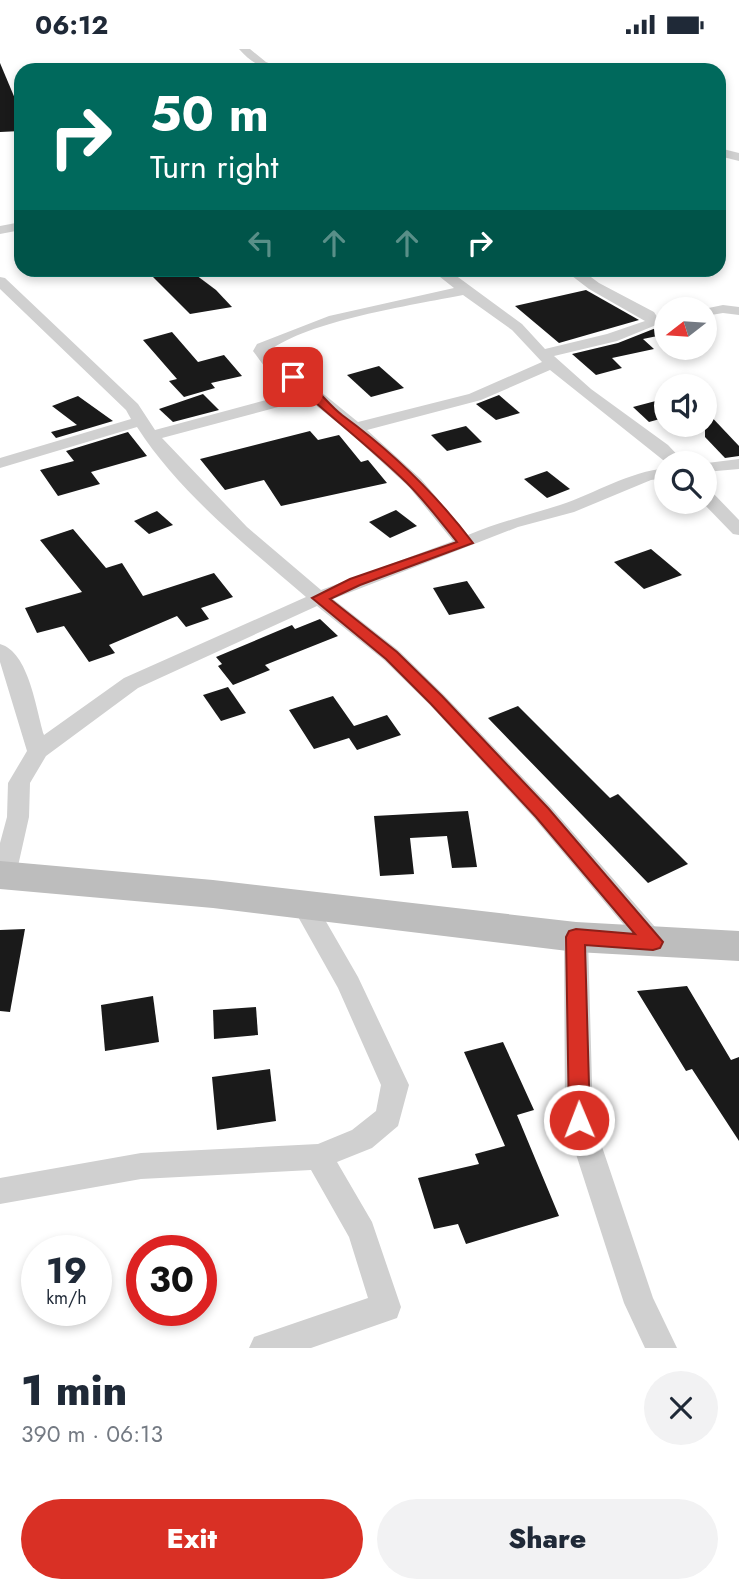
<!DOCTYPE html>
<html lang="en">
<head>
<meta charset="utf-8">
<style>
	:root { --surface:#fff; --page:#f2f2f3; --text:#1f2937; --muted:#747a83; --accent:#d93025 }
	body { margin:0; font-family:Jost,sans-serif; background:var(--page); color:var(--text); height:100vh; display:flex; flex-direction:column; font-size:26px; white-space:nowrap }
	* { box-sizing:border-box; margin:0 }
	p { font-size:23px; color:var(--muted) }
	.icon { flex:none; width:38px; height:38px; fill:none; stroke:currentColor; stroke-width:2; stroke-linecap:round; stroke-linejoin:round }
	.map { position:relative; height:1299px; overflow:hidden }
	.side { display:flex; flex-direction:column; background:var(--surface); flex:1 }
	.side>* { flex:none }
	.hud { position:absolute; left:14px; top:14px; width:712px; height:214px; border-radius:21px; box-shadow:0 4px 10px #0003; background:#00695c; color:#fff; overflow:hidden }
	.needle { width:46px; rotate:253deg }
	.buttons { position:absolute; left:654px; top:248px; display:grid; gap:14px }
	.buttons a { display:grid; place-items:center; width:63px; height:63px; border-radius:50%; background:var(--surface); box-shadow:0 4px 10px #0003; font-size:35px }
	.speed { position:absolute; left:21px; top:1186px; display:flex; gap:14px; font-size:35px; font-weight:700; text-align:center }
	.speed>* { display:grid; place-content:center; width:91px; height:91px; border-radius:50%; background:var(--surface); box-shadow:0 4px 10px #0003; line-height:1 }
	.speed small { font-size:18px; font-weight:400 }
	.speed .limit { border:10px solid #d22; background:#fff; color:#111 }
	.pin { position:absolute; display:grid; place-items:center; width:60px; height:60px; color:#fff; margin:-30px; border-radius:14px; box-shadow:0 4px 10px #0006 }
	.me { position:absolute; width:77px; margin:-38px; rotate:359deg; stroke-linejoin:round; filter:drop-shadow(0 0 5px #0008) }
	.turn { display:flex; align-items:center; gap:24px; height:147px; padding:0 21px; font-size:32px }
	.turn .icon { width:91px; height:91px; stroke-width:2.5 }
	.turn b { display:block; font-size:49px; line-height:60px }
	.lanes { display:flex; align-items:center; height:66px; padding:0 21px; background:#0003; justify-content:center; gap:35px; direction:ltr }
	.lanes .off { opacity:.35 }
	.round { display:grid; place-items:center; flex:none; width:74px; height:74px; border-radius:37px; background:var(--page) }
	.summary { display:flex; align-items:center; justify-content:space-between; height:119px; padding:0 21px }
	h1 { font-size:42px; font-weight:800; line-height:52px }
	.cta { display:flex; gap:14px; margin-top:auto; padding:14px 21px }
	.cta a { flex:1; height:80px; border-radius:42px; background:var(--accent); color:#fff; font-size:28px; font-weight:800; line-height:80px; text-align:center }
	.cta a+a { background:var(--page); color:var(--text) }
	.status { display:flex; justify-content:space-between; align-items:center; height:49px; padding:0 35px; background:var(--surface); direction:ltr }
	.status svg { height:19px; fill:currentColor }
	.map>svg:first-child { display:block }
	.building { fill:#1a1a1a }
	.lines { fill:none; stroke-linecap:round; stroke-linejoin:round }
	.street { fill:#d0d0d0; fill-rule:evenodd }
	.secondary { fill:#bdbdbd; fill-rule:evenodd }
	.route { fill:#d93025; stroke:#8d1f18; stroke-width:2 }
</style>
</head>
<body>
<div class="status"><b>06:12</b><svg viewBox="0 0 49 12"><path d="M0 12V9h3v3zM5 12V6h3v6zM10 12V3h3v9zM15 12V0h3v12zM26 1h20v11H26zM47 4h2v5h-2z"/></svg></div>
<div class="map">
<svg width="739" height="1299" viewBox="0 0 739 1299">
	<rect width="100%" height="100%" fill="#fff"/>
	<!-- building -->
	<g class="building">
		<path d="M0 14 21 64V82L0 83Z"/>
		<path d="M174 220H188L216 241 232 258 190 265 152 227Z"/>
		<path d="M586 241 639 271 559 294 515 257Z"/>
		<path d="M661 277 667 281V285L643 290 654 300 612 309 622 319 596 326 572 305 618 294Z"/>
		<path d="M172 283 198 313 224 306 242 327 211 334 215 339 184 348 169 332 177 330 143 291Z"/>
		<path d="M379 317 404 339 371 348 347 326Z"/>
		<path d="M203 345 219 361 173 373 159 360Z"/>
		<path d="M499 346 520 364 496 371 476 355Z"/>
		<path d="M78 347 113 372 56 389 51 383 77 376 52 357Z"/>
		<path d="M667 349V368L649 373 633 358Z"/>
		<path d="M705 361 739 397V407L725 409 705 388Z"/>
		<path d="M466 377 482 393 447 402 431 386Z"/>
		<path d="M310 382 318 391 339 386 361 413 368 411 387 434 281 457 264 431 225 441 200 410Z"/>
		<path d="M128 383 147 407 91 423 100 435 58 447 40 421 74 412 66 402Z"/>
		<path d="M547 422 570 440 547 449 524 430Z"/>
		<path d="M396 461 417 477 390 489 369 473Z"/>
		<path d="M157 462 173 476 149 485 134 472Z"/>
		<path d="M73 480 106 519 122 514 143 547 214 524 233 548 201 559 209 570 186 578 177 567 109 596 115 604 89 613 64 577 37 584 25 559 82 543 40 491Z"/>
		<path d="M651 500 682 526 644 540 614 513Z"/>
		<path d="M467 532 485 559 449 566 433 539Z"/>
		<path d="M320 570 338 587 265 616 270 621 233 636 218 617 222 615 216 608 292 576 295 580Z"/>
		<path d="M228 638 246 664 221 672 203 646Z"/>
		<path d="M333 647 354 677 387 666 401 686 357 701 349 689 314 700 289 661Z"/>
		<path d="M518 657 610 749 618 745 688 815 648 834 488 669Z"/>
		<path d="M468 762 477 818 452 819 447 787 410 789 414 825 380 827 374 767Z"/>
		<path d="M25 880 10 963 0 962V881Z"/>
		<path d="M687 937 731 1011 739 1008V1092L692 1020 686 1022 637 942Z"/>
		<path d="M153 947 159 993 105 1002 101 956Z"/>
		<path d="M256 958 258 986 214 990 213 961Z"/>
		<path d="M503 993 534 1061 517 1066 559 1167 466 1195 458 1175 434 1180 418 1129 479 1115 475 1105 505 1097 464 1003Z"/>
		<path d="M270 1020 276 1072 217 1081 212 1028Z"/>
	</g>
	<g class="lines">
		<!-- street -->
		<g class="street">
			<path d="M239 0H250L266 13 286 21C265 21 253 16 239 0Z"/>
			<path d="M719 99 739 104V112L719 107Z"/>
			<path d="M21 173V181L0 185V177Z"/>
			<path d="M430 220H447L522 275 545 300 607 285 645 272 589 240 563 220H580L599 234 654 263 661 274 617 292 554 307 591 340 668 396 686 415H668L550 321 481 351 367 381 421 430 468 486C499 473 529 466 560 456 596 444 628 423 667 419V429L651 431 574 463 518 478 333 550 398 601 444 646 550 757 662 886 665 893 662 900 653 903 644 900 534 769 430 656 384 611 317 557 138 639 46 707 30 734 29 768 16 826 12 832 0 834V794L7 768 8 734 27 702 0 613V595C29 603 36 660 44 686L124 629 306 548C247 497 180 445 137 378L0 419V409L131 370 126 361 0 240V228L5 229 138 355 155 381 300 342 264 317 253 302 257 295 329 267 454 239ZM463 246 512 281 542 313 469 345 358 373 299 325 276 311 269 302C308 272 412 256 463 246ZM308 350 349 383 409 438 453 492 321 541 247 478 162 389Z"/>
			<path d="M723 256 739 258V266L723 264 705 267V261H699Z"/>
			<path d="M739 410V420L705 423V415H699Z"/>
			<path d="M705 441 711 442 739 471V486L733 485 702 453H705Z"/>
			<path d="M304 848 313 850 358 928 409 1036 398 1077 372 1099 337 1113 372 1173 401 1258 397 1269 311 1299H249L254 1288 368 1249 349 1188 311 1121 141 1130 0 1155V1129L141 1104 318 1095 352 1081 376 1062 381 1036 338 939 292 857 295 850Z"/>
			<path d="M576 878 585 881 588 888 593 1071 653 1249 677 1299H645L624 1254 565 1071 564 888 567 881Z"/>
		</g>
		<!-- secondary -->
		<path class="secondary" d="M0 812 213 831 576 873 739 882V912L576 903 213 859 0 840Z"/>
	</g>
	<!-- route -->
	<path class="route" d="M293 324C312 331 326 354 342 366 391 402 436 445 473 494L360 536 330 550 397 603 442 647 548 759 663 893 660 899 653 901 585 896 590 1071 587 1077 579 1080 572 1077 569 1071 566 888 569 882 576 880 635 885 536 768 431 655 386 610 312 549 350 530 457 493C441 473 425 452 407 434 369 397 328 366 289 330L287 328Z"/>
</svg>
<div class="buttons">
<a><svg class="needle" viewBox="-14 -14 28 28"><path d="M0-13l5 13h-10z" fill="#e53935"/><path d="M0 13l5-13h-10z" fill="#747a83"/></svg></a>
<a><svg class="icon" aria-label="sound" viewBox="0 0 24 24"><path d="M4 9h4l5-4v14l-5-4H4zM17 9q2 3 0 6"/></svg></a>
<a><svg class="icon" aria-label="search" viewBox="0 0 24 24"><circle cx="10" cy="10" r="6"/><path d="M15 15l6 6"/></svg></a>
</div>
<div class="speed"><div>19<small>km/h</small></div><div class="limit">30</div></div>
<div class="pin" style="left:293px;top:328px;background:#d93025"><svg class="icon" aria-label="arrive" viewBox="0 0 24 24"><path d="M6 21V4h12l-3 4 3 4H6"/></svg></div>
<svg class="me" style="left:579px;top:1071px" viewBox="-20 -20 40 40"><circle r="17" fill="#d93025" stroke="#fff" stroke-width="3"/><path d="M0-11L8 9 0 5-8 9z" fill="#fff"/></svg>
<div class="hud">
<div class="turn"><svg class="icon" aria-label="right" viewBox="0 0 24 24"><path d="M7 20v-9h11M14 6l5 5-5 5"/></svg><div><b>50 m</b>Turn right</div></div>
<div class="lanes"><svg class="icon off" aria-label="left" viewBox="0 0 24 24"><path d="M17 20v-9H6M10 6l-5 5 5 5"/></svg><svg class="icon off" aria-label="ahead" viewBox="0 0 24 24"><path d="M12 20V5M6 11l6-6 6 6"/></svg><svg class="icon off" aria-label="ahead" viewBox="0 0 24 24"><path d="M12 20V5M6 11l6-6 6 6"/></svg><svg class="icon" aria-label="right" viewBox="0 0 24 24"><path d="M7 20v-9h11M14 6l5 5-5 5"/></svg></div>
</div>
</div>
<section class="side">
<div class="summary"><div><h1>1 min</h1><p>390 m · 06:13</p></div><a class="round"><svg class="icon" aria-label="close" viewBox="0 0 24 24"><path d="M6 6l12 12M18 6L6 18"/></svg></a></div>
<div class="cta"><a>Exit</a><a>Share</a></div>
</section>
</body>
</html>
